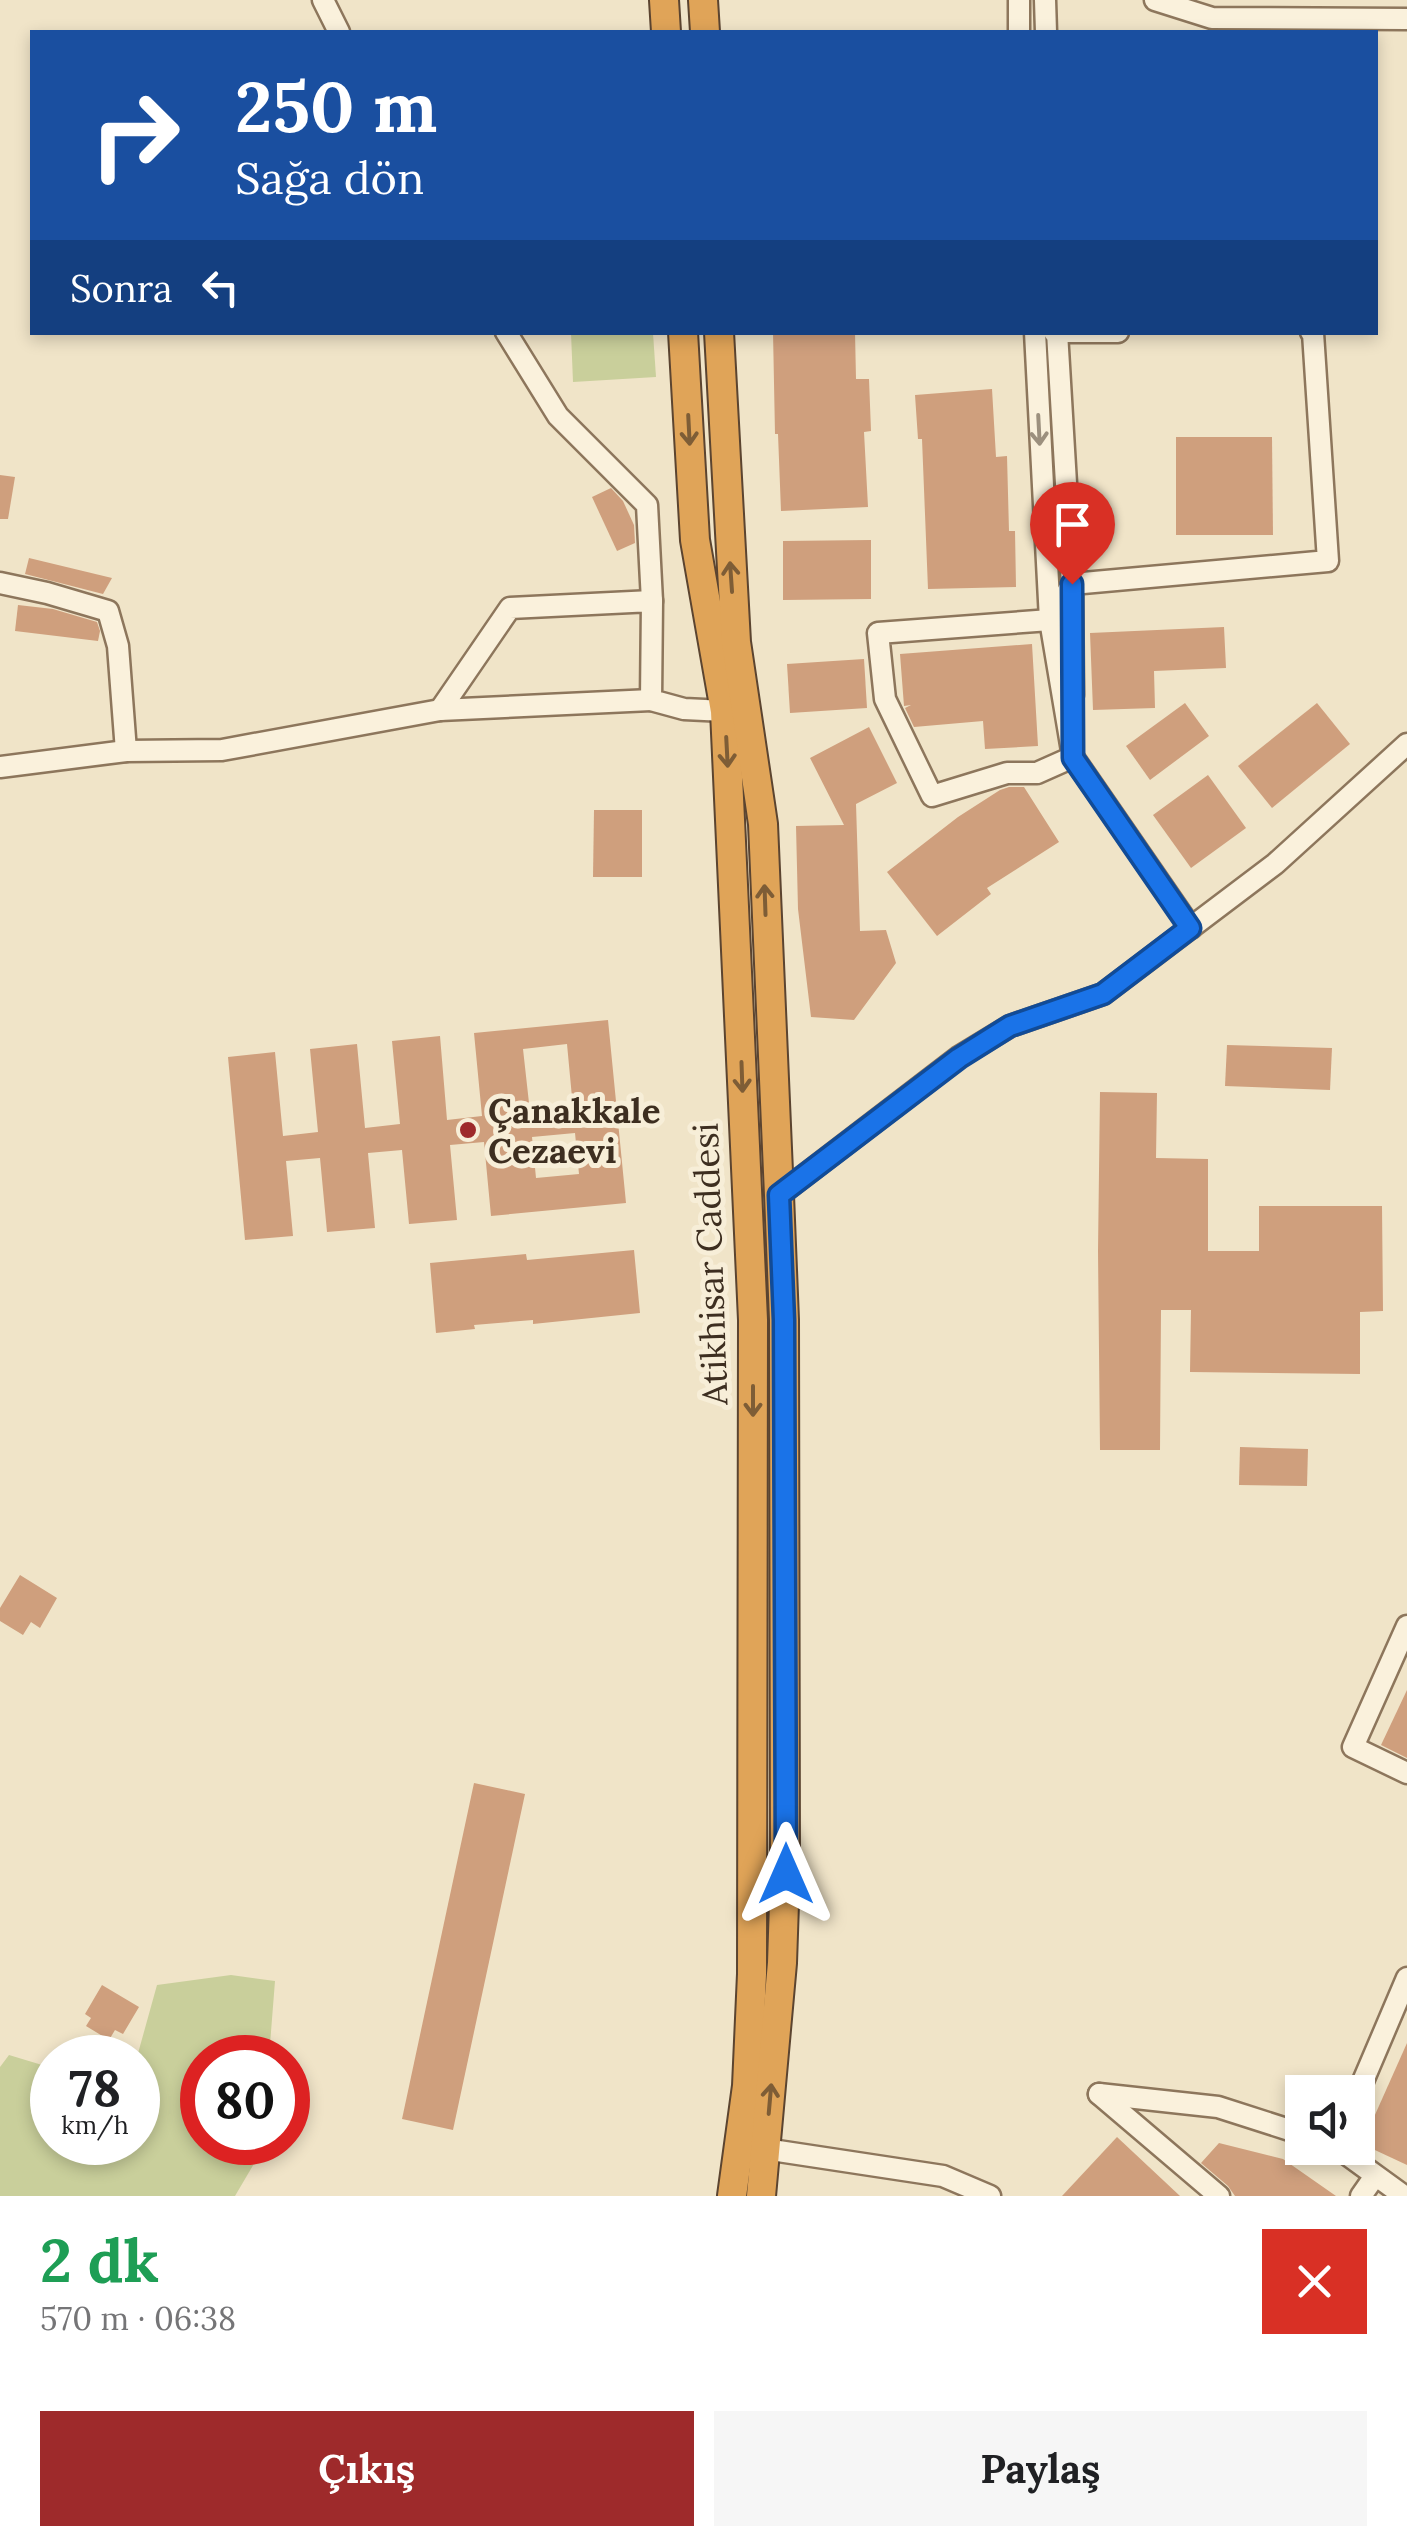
<!DOCTYPE html>
<html lang="tr">
<head>
<meta charset="utf-8">
<style>
	:root { --surface:#fff; --page:#f6f6f6; --text:#202124; --muted:#757577; --accent:#9e2a2b }
	body { margin:0; font-family:Lora,serif; background:var(--page); color:var(--text); height:100vh; display:flex; flex-direction:column; font-size:38px; white-space:nowrap }
	* { box-sizing:border-box; margin:0 }
	p { font-size:32px; color:var(--muted) }
	.icon { flex:none; width:55px; height:55px; fill:none; stroke:currentColor; stroke-width:2; stroke-linecap:round; stroke-linejoin:round }
	.map { position:relative; height:2196px; overflow:hidden }
	.sheet { display:flex; flex-direction:column; background:var(--surface); flex:1 }
	.sheet>* { flex:none }
	.banner { position:absolute; left:30px; top:30px; width:1348px; height:305px; border-radius:0px; box-shadow:0 5px 15px #0003; background:#1a4fa0; color:#fff; overflow:hidden }
	.controls { position:absolute; left:1285px; top:2075px; display:grid; gap:20px }
	.controls a { display:grid; place-items:center; width:90px; height:90px; border-radius:0px; background:var(--surface); box-shadow:0 5px 15px #0003; font-size:50px }
	.speed { position:absolute; left:30px; top:2035px; display:flex; gap:20px; font-size:50px; font-weight:700; text-align:center }
	.speed>* { display:grid; place-content:center; width:130px; height:130px; border-radius:50%; background:var(--surface); box-shadow:0 5px 15px #0003; line-height:1 }
	.speed small { font-size:25px; font-weight:400 }
	.speed .limit { border:15px solid #d22; background:#fff; color:#111 }
	.pin { position:absolute; display:grid; place-items:center; width:85px; height:85px; color:#fff; margin:-102px -42px; border-radius:50% 50% 50% 0; rotate:-45deg; box-shadow:0 0 10px #0007 }
	.pin .icon { rotate:45deg }
	.me { position:absolute; width:110px; margin:-55px; rotate:0deg; stroke-linejoin:round; filter:drop-shadow(0 0 8px #0008) }
	.turn { display:flex; align-items:center; gap:35px; height:210px; padding:0 40px; font-size:45px }
	.turn .icon { width:130px; height:130px; stroke-width:2.5 }
	.turn b { display:block; font-size:70px; line-height:85px }
	.then { display:flex; align-items:center; height:95px; padding:0 40px; background:#0003; gap:20px; font-size:38px }
	.round { display:grid; place-items:center; flex:none; width:105px; height:105px; border-radius:0px; background:var(--page) }
	.overview { display:flex; align-items:center; justify-content:space-between; height:170px; padding:0 40px }
	h1 { font-size:60px; font-weight:700; line-height:75px; color:#1e9e55 }
	.cta { display:flex; gap:20px; margin-top:auto; padding:20px 40px }
	.cta a { flex:1; height:115px; border-radius:0px; background:var(--accent); color:#fff; font-size:40px; font-weight:700; line-height:115px; text-align:center }
	.cta a+a { background:var(--page); color:var(--text) }
	.map>svg:first-child { display:block }
	.green { fill:#c9cf9b }
	.building { fill:#cf9f7d; fill-rule:evenodd }
	.lines { fill:none; stroke-linecap:round; stroke-linejoin:round }
	.minor-casing { stroke:#8d765c; stroke-width:25 }
	.highway-casing { stroke:#5b4430; stroke-width:32 }
	.minor { stroke:#faf1dc; stroke-width:20 }
	.highway { stroke:#e0a458; stroke-width:28 }
	.oneway { stroke:#7e5d36 }
	.oneway2 { stroke:#9c907e }
	.route-casing { stroke:#114b97; stroke-width:25 }
	.route { stroke:#1a73e8; stroke-width:18 }
	.poi-dot { fill:#9e2a2b; stroke:#f7eed8; stroke-width:4 }
	.labels { text-anchor:middle; dominant-baseline:central; stroke-width:10; stroke-linejoin:round; paint-order:stroke }
	.poi-label { font-size:35px; font-weight:bold; fill:#3d2e20; stroke:#f7eed8; text-anchor:start }
	.street-label { font-size:35px; fill:#3d2e20; stroke:#f7eed8 }
</style>
</head>
<body>
<div class="map">
<svg width="1407" height="2196" viewBox="0 0 1407 2196">
	<rect width="100%" height="100%" fill="#f0e4c8"/>
	<!-- green -->
	<g class="green">
		<path d="M571 333H653L656 377 573 382Z"/>
		<path d="M231 1975 275 1981 269 2057 202 2058V2142L258 2143 255 2162 235 2196H0V2067L9 2055 52 2068V2142H138L137 2057 157 1985Z"/>
	</g>
	<!-- building -->
	<g class="building">
		<path d="M773 332H855L856 379H869L871 431 864 432 868 507 781 511 778 434H775Z"/>
		<path d="M992 389 996 457 1007 456 1009 531H1015L1016 587 928 589 922 439H918L915 395Z"/>
		<path d="M1176 437H1272L1273 535H1176Z"/>
		<path d="M0 475 15 477 8 519H0Z"/>
		<path d="M611 488 623 501 634 525 635 543 617 551 592 497Z"/>
		<path d="M871 540V599L783 600V541Z"/>
		<path d="M29 558 112 578 103 594 25 574Z"/>
		<path d="M18 605 53 609 97 622 100 631 98 641 15 631Z"/>
		<path d="M1224 627 1226 668 1154 671 1155 708 1093 710 1090 633Z"/>
		<path d="M1032 644 1038 746 985 749 983 721 914 727 905 708 911 705 904 706 900 654Z"/>
		<path d="M864 659 867 708 790 713 787 664Z"/>
		<path d="M1185 703 1209 736 1150 780 1126 746Z"/>
		<path d="M1317 703 1350 744 1272 808 1238 766Z"/>
		<path d="M869 727 897 783 856 804 860 931 886 930 896 963 854 1020 811 1017 798 909 796 826 844 825 810 758Z"/>
		<path d="M1208 775 1246 828 1191 868 1153 815Z"/>
		<path d="M1009 787H1024L1059 842 987 888 991 894 937 936 887 872 958 817 1000 790Z"/>
		<path d="M594 810H642V877H593Z"/>
		<path d="M608 1020 626 1203 491 1216 484 1142 450 1145 457 1220 409 1224 402 1150 368 1153 375 1228 327 1232 320 1158 286 1161 293 1236 245 1240 228 1057 275 1052 283 1136 318 1132 310 1049 357 1044 365 1128 400 1124 392 1041 440 1036 447 1120 482 1116 474 1033ZM567 1044 573 1108 530 1112 523 1049ZM575 1133 579 1174 536 1178 532 1137Z"/>
		<path d="M1227 1045 1332 1048 1330 1090 1225 1086Z"/>
		<path d="M1100 1092 1157 1093 1156 1158 1208 1159V1251H1259V1206H1382L1383 1311 1360 1312V1374L1190 1372 1191 1310H1161L1160 1450H1100L1098 1251Z"/>
		<path d="M634 1250 640 1313 533 1324V1320L474 1325 475 1329 436 1333 430 1263 526 1254 527 1260Z"/>
		<path d="M1240 1447 1308 1449 1307 1486 1239 1485Z"/>
		<path d="M20 1575 57 1598 40 1628 31 1622 23 1635 0 1621V1608Z"/>
		<path d="M1407 1690V1758L1381 1745Z"/>
		<path d="M474 1783 525 1794 453 2130 402 2119Z"/>
		<path d="M102 1985 139 2007 123 2034 115 2030 109 2040 86 2026 91 2018 85 2014Z"/>
		<path d="M1407 2043V2165L1362 2144Z"/>
		<path d="M1117 2137 1180 2196H1062Z"/>
		<path d="M1219 2143 1283 2159 1336 2196H1235L1228 2186 1201 2163Z"/>
	</g>
	<g class="lines">
		<!-- minor casing -->
		<g class="minor-casing">
			<g id="minor">
				<path d="M323 0 339 32"/>
				<path d="M1045 0 1046 32"/>
				<path d="M1155 0 1212 18 1407 19"/>
				<path d="M1019 32V0"/>
				<path d="M506 332 558 416 647 505 652 601"/>
				<path d="M1035 332 1050 620 1073 757 1191 928"/>
				<path d="M1054 332H1118"/>
				<path d="M1057 332 1072 584 1073 695"/>
				<path d="M0 583 47 593 108 611 118 646 126 751"/>
				<path d="M440 710 510 608 652 601 651 700 684 709 725 711"/>
				<path d="M1073 757 1037 773H1007L932 796 885 699 878 633 1050 620 1072 584 1328 561 1313 333 1311 332"/>
				<path d="M0 767 126 751 222 750 440 710 651 700"/>
				<path d="M779 1195 959 1057 1010 1026 1103 994 1275 864 1407 744"/>
				<path d="M1407 1626 1353 1747 1407 1773"/>
				<path d="M1358 2093 1407 1978"/>
				<path d="M1099 2094 1218 2107 1302 2134"/>
				<path d="M1099 2094 1219 2196"/>
				<path d="M1338 2148 1404 2196"/>
				<path d="M765 2149 943 2176 990 2196"/>
				<path d="M1361 2196 1375 2176"/>
			</g>
		</g>
		<!-- highway casing -->
		<g class="highway-casing">
			<g id="highway">
				<path d="M664 0 666 32"/>
				<path d="M703 0 705 32"/>
				<path d="M683 332 695 540 725 711 753 1320 752 1974 747 2086 732 2196"/>
				<path d="M719 332 736 642 763 824 779 1195 784 1320 785 1874 782 1963 761 2196"/>
			</g>
		</g>
		<!-- minor -->
		<use href="#minor" class="minor"/>
		<!-- highway -->
		<use href="#highway" class="highway"/>
	</g>
	<!-- one-way arrows -->
	<defs><path id="oneway-shaft" d="M-6 0H5M1.5-3L5.5 0L1.5 3" fill="none" stroke-width="1.6" stroke-linecap="round" stroke-linejoin="round" transform="scale(2.5)"/></defs>
	<g class="oneway">
		<use href="#oneway-shaft" transform="translate(689 430) rotate(87)"/>
		<use href="#oneway-shaft" transform="translate(731 577) rotate(-94)"/>
		<use href="#oneway-shaft" transform="translate(727 752) rotate(87)"/>
		<use href="#oneway-shaft" transform="translate(765 900) rotate(-92)"/>
		<use href="#oneway-shaft" transform="translate(742 1077) rotate(88)"/>
		<use href="#oneway-shaft" transform="translate(753 1401) rotate(90)"/>
		<use href="#oneway-shaft" transform="translate(770 2099) rotate(-85)"/>
	</g>
	<use class="oneway2" href="#oneway-shaft" transform="translate(1039 430) rotate(87)"/>
	<g class="lines">
		<!-- route casing -->
		<g class="route-casing">
			<path id="route" d="M786 1874 784 1320 779 1195 959 1058 1010 1026 1103 994 1190 928 1073 758 1072 584"/>
		</g>
		<!-- route -->
		<use href="#route" class="route"/>
	</g>
	<!-- markers -->
	<circle class="poi-dot" cx="468" cy="1130" r="10"/>
	<g class="labels">
		<!-- poi labels -->
		<g class="poi-label">
			<text x="488" y="1110">Çanakkale<tspan x="488" dy="40">Cezaevi</tspan></text>
		</g>
		<!-- street labels -->
		<g class="street-label">
			<text transform="translate(710 1264) rotate(-92)">Atikhisar Caddesi</text>
		</g>
	</g>
</svg>
<div class="controls">
<a><svg class="icon" aria-label="sound" viewBox="0 0 24 24"><path d="M4 9h4l5-4v14l-5-4H4zM17 9q2 3 0 6"/></svg></a>
</div>
<div class="speed"><div>78<small>km/h</small></div><div class="limit">80</div></div>
<div class="pin" style="left:1072px;top:584px;background:#d93025"><svg class="icon" aria-label="arrive" viewBox="0 0 24 24"><path d="M6 21V4h12l-3 4 3 4H6"/></svg></div>
<svg class="me" style="left:786px;top:1874px" viewBox="-20 -20 40 40"><path d="M0-17L14 15 0 8-14 15z" fill="#1a73e8" stroke="#fff" stroke-width="4"/></svg>
<div class="banner">
<div class="turn"><svg class="icon" aria-label="right" viewBox="0 0 24 24"><path d="M7 20v-9h11M14 6l5 5-5 5"/></svg><div><b>250 m</b>Sağa dön</div></div>
<div class="then">Sonra<svg class="icon" aria-label="left" viewBox="0 0 24 24"><path d="M17 20v-9H6M10 6l-5 5 5 5"/></svg></div>
</div>
</div>
<section class="sheet">
<div class="overview"><div><h1>2 dk</h1><p>570 m · 06:38</p></div><a class="round" style="background:#d93025;color:#fff"><svg class="icon" aria-label="close" viewBox="0 0 24 24"><path d="M6 6l12 12M18 6L6 18"/></svg></a></div>
<div class="cta"><a>Çıkış</a><a>Paylaş</a></div>
</section>
</body>
</html>
